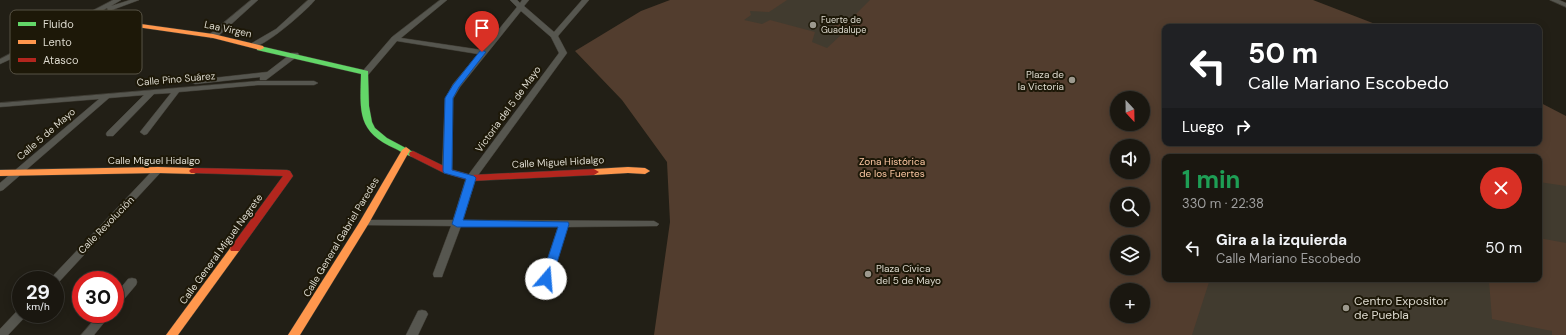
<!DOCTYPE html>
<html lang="es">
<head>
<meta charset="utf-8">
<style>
	:root { --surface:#1a1710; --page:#232019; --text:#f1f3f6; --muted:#9f9f9f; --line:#383630 }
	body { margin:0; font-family:"DM Sans",sans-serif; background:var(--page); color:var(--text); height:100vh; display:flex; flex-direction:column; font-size:15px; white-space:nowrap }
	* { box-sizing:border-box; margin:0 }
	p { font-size:13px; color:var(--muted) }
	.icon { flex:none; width:22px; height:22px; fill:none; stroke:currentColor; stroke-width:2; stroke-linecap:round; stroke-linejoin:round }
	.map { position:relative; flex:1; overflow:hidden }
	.sheet { position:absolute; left:1162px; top:154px; width:380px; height:128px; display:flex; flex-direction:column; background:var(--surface); border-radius:8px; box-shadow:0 2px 10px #0003,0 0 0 1px var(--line) }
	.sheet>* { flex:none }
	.hud { position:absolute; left:1162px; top:24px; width:380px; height:122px; border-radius:8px; box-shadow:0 2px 10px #0003,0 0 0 1px var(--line); background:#202124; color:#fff; overflow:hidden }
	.needle { width:26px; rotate:158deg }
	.controls { position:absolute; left:1110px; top:91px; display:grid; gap:8px }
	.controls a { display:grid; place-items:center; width:40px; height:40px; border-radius:50%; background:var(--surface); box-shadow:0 2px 10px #0003,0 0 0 1px var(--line); font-size:20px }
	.speed { position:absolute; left:12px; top:271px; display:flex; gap:8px; font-size:20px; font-weight:700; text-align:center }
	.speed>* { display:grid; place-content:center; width:52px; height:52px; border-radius:50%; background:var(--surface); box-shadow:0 2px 10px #0003,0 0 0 1px var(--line); line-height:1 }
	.speed small { font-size:10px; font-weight:400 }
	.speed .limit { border:6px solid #d22; background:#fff; color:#111 }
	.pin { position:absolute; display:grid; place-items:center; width:34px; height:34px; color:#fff; margin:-41px -17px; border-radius:50% 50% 50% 0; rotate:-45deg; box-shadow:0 0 4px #0007 }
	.pin .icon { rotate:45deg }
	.me { position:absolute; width:44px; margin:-22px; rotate:18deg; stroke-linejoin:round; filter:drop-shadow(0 0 3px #0008) }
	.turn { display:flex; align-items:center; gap:14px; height:84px; padding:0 20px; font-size:18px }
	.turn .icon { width:52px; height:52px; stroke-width:2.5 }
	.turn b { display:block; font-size:28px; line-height:34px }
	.then { display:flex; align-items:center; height:38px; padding:0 20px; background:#0003; gap:8px; font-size:15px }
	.round { display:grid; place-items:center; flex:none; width:42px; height:42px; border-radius:21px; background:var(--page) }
	.headline { display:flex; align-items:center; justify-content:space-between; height:68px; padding:0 20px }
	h1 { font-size:24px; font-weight:700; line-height:30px; color:#1e9e55 }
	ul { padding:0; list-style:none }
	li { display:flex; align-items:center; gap:12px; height:52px; padding:0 20px }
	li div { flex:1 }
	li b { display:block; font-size:15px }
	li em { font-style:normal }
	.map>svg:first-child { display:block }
	.green { fill:#523d2e; fill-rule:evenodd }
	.building { fill:#413b2f }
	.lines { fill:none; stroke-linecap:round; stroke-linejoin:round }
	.street-casing { stroke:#3f3c34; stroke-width:1 }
	.fast-casing { stroke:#3f3c34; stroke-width:1 }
	.slow-casing { stroke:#3f3c34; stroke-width:1 }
	.jam-casing { stroke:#3f3c34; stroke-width:1 }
	.street { fill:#56564f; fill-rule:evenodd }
	.fast { fill:#63d668; fill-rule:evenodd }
	.slow { fill:#ff974d; fill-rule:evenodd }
	.jam { fill:#b3261e; fill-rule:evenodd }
	.route { fill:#1a73e8; stroke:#114b97 }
	.poi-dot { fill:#9c998e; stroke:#1d1808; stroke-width:1.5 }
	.labels { text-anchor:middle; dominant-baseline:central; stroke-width:4; stroke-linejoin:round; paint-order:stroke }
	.far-poi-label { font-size:9px; fill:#dddacf; stroke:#1d1808; text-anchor:start }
	.street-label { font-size:10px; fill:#dddacf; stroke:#1d1808 }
	.poi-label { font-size:10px; fill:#dddacf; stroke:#1d1808; text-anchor:end }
	.park-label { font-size:10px; fill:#fdc8a3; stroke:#1d1808 }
	.near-poi-label { font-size:12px; fill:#dddacf; stroke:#1d1808; text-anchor:start }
	.key { fill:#1d1808; stroke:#575244; stroke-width:1 }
	.key-label { font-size:11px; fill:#dddacf }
</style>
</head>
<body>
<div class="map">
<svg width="1566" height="335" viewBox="0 0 1566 335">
	<rect width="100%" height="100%" fill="#221f16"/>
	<!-- green -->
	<path class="green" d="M670 0H1313L1383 27H1165V143H1539V102L1566 116V335H654L670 222 667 162 622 100 575 51 641 11ZM1117 98H1143V124H1117ZM1117 146H1143V172H1117ZM1165 157H1539V279H1165ZM1117 194H1143V220H1117ZM1117 242H1143V268H1117ZM1117 290H1143V316H1117Z"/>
	<!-- building -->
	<g class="building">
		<path d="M787 0H870L848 22 832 26 841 35 827 48 812 42 815 32 770 20 762 24 744 20 751 15 750 11 769 12Z"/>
		<path d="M1539 182 1566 186V243L1539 238Z"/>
		<path d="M1210 279H1482L1489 281 1492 319 1552 331V335H1192Z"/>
	</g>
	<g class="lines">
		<!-- street casing -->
		<g class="street-casing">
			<g id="street">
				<path d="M113 0H121L111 6 130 0H139L112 10H108L107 8 19 55 108 66 112 68 111 70 13 58 0 64V59Z"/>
				<path d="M251 0H258L216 38H210V34Z"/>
				<path d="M308 0H315C307 10 264 48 252 47V43L276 29Z"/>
				<path d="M440 0H447L401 38 482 50 517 7 510 0H517L520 3 522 0H529L524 6 554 32 582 0H589L558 36 567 53 476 178 463 220 654 221 659 224 657 226 568 227 551 279 550 282H542L541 279 558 227 461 226 443 274 442 277H434L433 274 451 226 361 225 359 223 361 221 364 220H453L466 178 559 53 551 37 521 11 460 87 453 99 452 171 450 173H444L442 171 445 99 453 84 478 54 397 41 368 75H362L361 73 392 37Z"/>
				<path d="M1550 0H1559L1566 3V7Z"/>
				<path d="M292 53H298L299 55 266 80H260V77L195 84 191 82 195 80 267 72Z"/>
				<path d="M258 81H314L318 83 314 85H258L179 92 147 134 144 135 140 132 171 93 154 94 113 136H107L106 134 107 132 144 95 109 98 3 190 0 191V183L99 99 0 107V103Z"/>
				<path d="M158 167 163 170 161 172 58 283H55V280H49L155 168Z"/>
				<path d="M132 278 136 279 137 282 136 285 119 305 115 306V295L128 279Z"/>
				<path d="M21 310V314H27L25 317 8 335H0V329L17 311Z"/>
				<path d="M422 310 426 311 428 314 418 335H406L418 311Z"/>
				<path d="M99 314H111L94 335H81Z"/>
			</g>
		</g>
		<!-- fast casing -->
		<g class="fast-casing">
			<path id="fast" d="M257 46H260L368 71 369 106 372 122 375 128 387 138 417 154 416 156C409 158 402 152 396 149 357 132 360 112 361 74L257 50Z"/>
		</g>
		<!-- slow casing -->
		<g class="slow-casing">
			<g id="slow">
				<path d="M83 16 213 34 263 46 264 48 260 50 213 38 81 19 80 18Z"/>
				<path d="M406 147 410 150 369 223 300 335H288L359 223 402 150Z"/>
				<path d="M158 167 194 168 199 171 194 174 158 173 0 176V170Z"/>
				<path d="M628 167 645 168 650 171 645 174 628 173 594 175 589 172 594 169Z"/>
				<path d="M235 246 239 247 240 249 239 251 178 335H166L231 247Z"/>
			</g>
		</g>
		<!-- jam casing -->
		<g class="jam-casing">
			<g id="jam">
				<path d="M413 151 450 169 471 175 594 169 599 172 594 175 471 181 444 173 410 156 409 154 410 152Z"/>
				<path d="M194 168 287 170 290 171 293 176 239 251H231L230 249 231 247 283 176 191 173 189 171 191 169Z"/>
			</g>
		</g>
		<!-- street -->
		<use href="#street" class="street"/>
		<!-- fast -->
		<use href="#fast" class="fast"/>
		<!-- slow -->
		<use href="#slow" class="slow"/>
		<!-- jam -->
		<use href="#jam" class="jam"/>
	</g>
	<!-- route -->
	<path class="route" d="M482 50 486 52 459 87 453 98 452 170 474 176 476 178 463 220 568 222 569 224 552 279 550 282H543L541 279 558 227H457L452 224 466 179 444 173 443 171 445 98 453 85 480 51Z"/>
	<!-- markers -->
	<g class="poi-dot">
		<circle cx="813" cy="25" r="4"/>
		<circle cx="1072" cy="80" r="4"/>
		<circle cx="868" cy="274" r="4"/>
		<circle cx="1346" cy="308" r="4"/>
	</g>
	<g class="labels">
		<!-- far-poi labels -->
		<g class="far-poi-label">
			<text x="821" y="20">Fuerte de<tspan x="821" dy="10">Guadalupe</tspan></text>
		</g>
		<!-- street labels -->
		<g class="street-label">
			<text transform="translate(228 29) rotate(12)">Laa Virgen</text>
			<text transform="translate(176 79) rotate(-5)">Calle Pino Suárez</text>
			<text transform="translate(508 109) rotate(-54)">Victoria del 5 de Mayo</text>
			<text transform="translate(46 134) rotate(-41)">Calle 5 de Mayo</text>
			<text x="154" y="160">Calle Miguel Hidalgo</text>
			<text transform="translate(558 162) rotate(-3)">Calle Miguel Hidalgo</text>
			<text transform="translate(106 225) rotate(-46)">Calle Revolución</text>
			<text transform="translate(341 237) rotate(-59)">Calle General Gabriel Paredes</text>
			<text transform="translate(221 249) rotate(-54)">Calle General Miguel Negrete</text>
		</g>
		<!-- poi labels -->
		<g class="poi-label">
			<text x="1064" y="74">Plaza de<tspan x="1064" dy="12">la Victoria</tspan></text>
			<text x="876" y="268" text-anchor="start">Plaza Cívica<tspan x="876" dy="12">del 5 de Mayo</tspan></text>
		</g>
		<!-- park labels -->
		<g class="park-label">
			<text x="892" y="161">Zona Histórica<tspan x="892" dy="12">de los Fuertes</tspan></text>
		</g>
		<!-- near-poi labels -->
		<g class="near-poi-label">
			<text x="1354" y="301">Centro Expositor<tspan x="1354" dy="14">de Puebla</tspan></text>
		</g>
	</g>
	<!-- legend -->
	<rect x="10" y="10" width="132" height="64" rx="6" class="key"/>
	<rect x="18" y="22" width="18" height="4" fill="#63d668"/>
	<rect x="18" y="40" width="18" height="4" fill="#ff974d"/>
	<rect x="18" y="58" width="18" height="4" fill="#b3261e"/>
	<g class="key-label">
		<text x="43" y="28">Fluido</text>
		<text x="43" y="46">Lento</text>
		<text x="43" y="64">Atasco</text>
	</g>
</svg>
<div class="controls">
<a><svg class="needle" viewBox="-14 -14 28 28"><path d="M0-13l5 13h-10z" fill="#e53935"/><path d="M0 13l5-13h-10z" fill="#9f9f9f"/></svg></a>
<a><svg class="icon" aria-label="sound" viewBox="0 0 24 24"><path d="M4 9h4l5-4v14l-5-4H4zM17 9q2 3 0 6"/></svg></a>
<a><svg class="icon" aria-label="search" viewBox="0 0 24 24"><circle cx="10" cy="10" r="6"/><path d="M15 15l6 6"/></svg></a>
<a><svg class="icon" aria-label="layers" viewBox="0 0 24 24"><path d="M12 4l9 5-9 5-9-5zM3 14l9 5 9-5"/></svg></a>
<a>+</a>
</div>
<div class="speed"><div>29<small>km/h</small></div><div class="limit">30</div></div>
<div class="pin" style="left:482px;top:52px;background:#d93025"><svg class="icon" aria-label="arrive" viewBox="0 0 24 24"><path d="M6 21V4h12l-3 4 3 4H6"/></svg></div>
<svg class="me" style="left:546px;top:279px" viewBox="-20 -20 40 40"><circle r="19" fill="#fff"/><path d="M0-13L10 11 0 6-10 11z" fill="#1a73e8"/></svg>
<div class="hud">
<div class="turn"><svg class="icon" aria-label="left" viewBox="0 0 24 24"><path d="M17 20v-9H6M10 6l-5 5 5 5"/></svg><div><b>50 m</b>Calle Mariano Escobedo</div></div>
<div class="then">Luego<svg class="icon" aria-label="right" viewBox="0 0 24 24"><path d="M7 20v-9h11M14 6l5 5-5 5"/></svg></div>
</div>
<section class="sheet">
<div class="headline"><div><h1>1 min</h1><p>330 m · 22:38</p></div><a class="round" style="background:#d93025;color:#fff"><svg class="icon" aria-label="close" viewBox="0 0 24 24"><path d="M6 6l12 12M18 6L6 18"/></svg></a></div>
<ul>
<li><svg class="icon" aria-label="left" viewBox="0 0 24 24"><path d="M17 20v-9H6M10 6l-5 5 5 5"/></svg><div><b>Gira a la izquierda</b><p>Calle Mariano Escobedo</p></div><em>50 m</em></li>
</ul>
</section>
</div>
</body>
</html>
